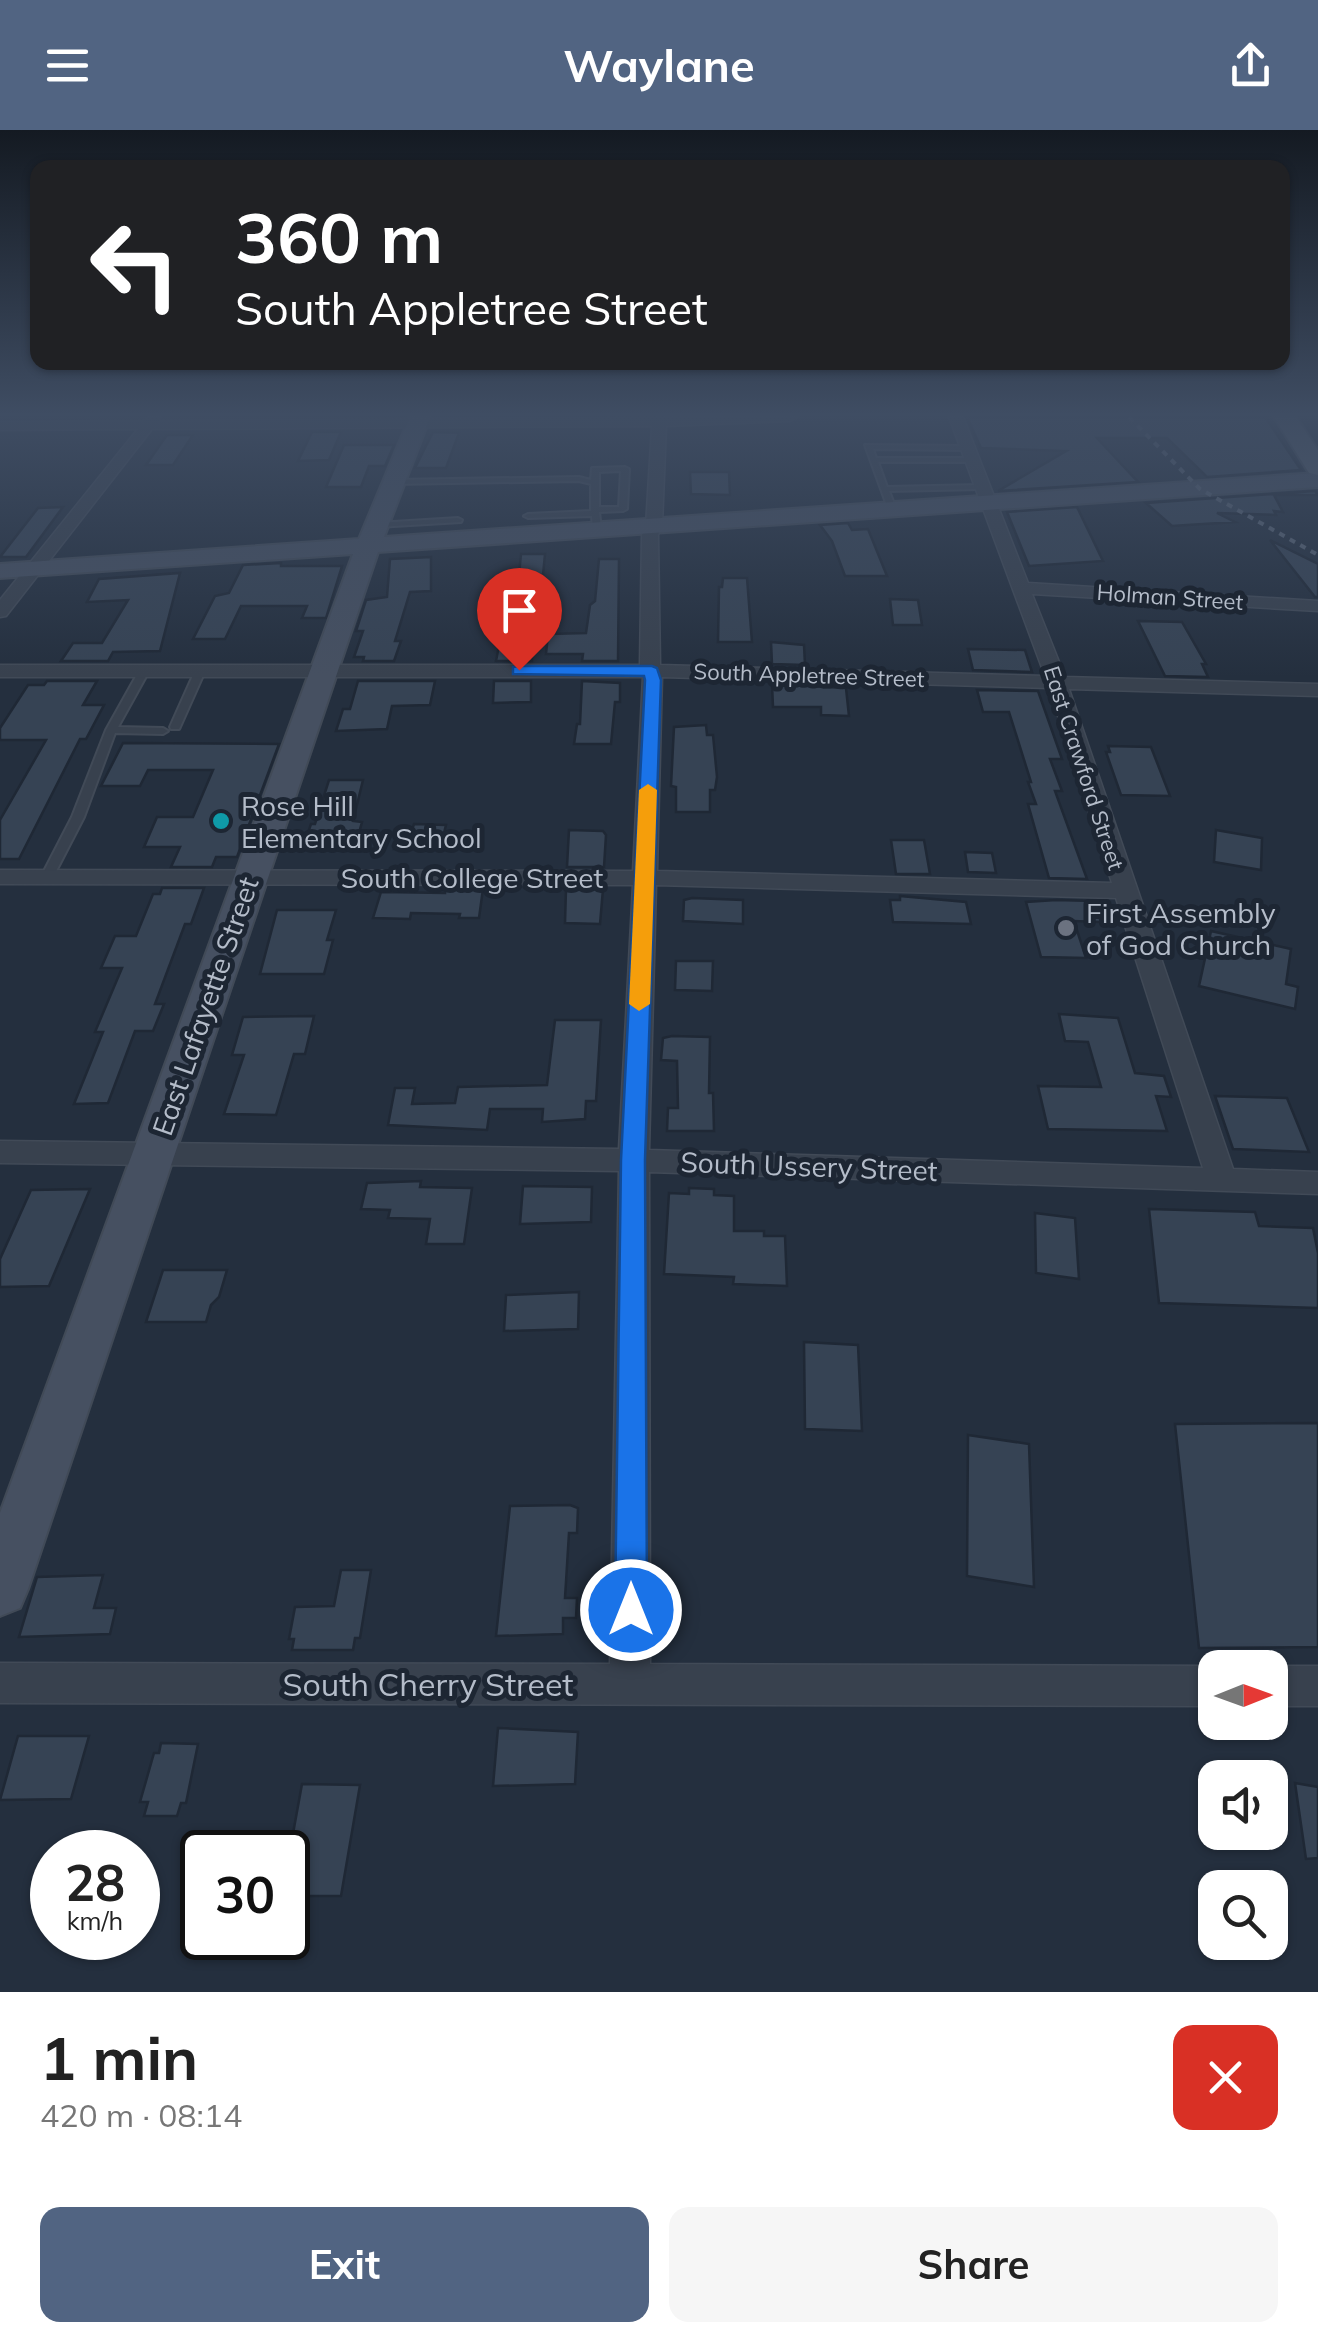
<!DOCTYPE html>
<html lang="en">
<head>
<meta charset="utf-8">
<style>
	:root { --surface:#fff; --page:#f6f6f6; --text:#222; --muted:#767676; --accent:#516482 }
	body { margin:0; font-family:Mulish,sans-serif; background:var(--page); color:var(--text); height:100vh; display:flex; flex-direction:column; font-size:38px; white-space:nowrap }
	* { box-sizing:border-box; margin:0 }
	p { font-size:32px; color:var(--muted) }
	.icon { flex:none; width:55px; height:55px; fill:none; stroke:currentColor; stroke-width:2; stroke-linecap:round; stroke-linejoin:round }
	.map { position:relative; height:1862px; overflow:hidden }
	.panel { display:flex; flex-direction:column; background:var(--surface); flex:1 }
	.panel>* { flex:none }
	.guide { position:absolute; left:30px; top:30px; width:1260px; height:210px; border-radius:20px; box-shadow:0 2px 8px #0004; background:#202124; color:#fff; overflow:hidden }
	.needle { width:65px; rotate:89deg }
	.tools { position:absolute; left:1198px; top:1520px; display:grid; gap:20px }
	.tools a { display:grid; place-items:center; width:90px; height:90px; border-radius:20px; background:var(--surface); box-shadow:0 2px 8px #0004; font-size:50px }
	.speed { position:absolute; left:30px; top:1700px; display:flex; gap:20px; font-size:50px; font-weight:700; text-align:center }
	.speed>* { display:grid; place-content:center; width:130px; height:130px; border-radius:50%; background:var(--surface); box-shadow:0 2px 8px #0004; line-height:1 }
	.speed small { font-size:25px; font-weight:400 }
	.speed .limit { border:5px solid #111; border-radius:15px; background:#fff; color:#111 }
	.pin { position:absolute; display:grid; place-items:center; width:85px; height:85px; color:#fff; margin:-102px -42px; border-radius:50% 50% 50% 0; rotate:-45deg; box-shadow:0 0 10px #0007 }
	.pin .icon { rotate:45deg }
	.me { position:absolute; width:110px; margin:-55px; rotate:0deg; stroke-linejoin:round; filter:drop-shadow(0 0 8px #0008) }
	.turn { display:flex; align-items:center; gap:35px; height:210px; padding:0 40px; font-size:45px }
	.turn .icon { width:130px; height:130px; stroke-width:2.5 }
	.turn b { display:block; font-size:70px; line-height:85px }
	.round { display:grid; place-items:center; flex:none; width:105px; height:105px; border-radius:20px; background:var(--page) }
	.headline { display:flex; align-items:center; justify-content:space-between; height:170px; padding:0 40px }
	h1 { font-size:60px; font-weight:700; line-height:75px }
	.action { display:flex; gap:20px; margin-top:auto; padding:20px 40px }
	.action a { flex:1; height:115px; border-radius:20px; background:var(--accent); color:#fff; font-size:40px; font-weight:700; line-height:115px; text-align:center }
	.action a+a { background:var(--page); color:var(--text) }
	header { display:flex; justify-content:space-between; align-items:center; height:130px; padding:0 40px; background:var(--accent); color:#fff; font-size:45px; font-weight:700 }
	.map>svg:first-child { display:block }
	.building { fill:#364354; stroke:#1f2835; stroke-width:2.5 }
	.lines { fill:none; stroke-linecap:round; stroke-linejoin:round }
	.lane-casing { stroke:#414a57; stroke-width:4 }
	.street-casing { stroke:#414a57; stroke-width:3 }
	.secondary-casing { stroke:#414a57; stroke-width:4 }
	.primary-casing { stroke:#414a57; stroke-width:4 }
	.lane { fill:#38414e; fill-rule:evenodd }
	.street { fill:#38414e; fill-rule:evenodd }
	.secondary { fill:#465061; fill-rule:evenodd }
	.primary { fill:#56606e; fill-rule:evenodd }
	.rail { stroke:#5a6575; stroke-width:4; stroke-dasharray:6 6; stroke-linecap:butt }
	.route { fill:#1a73e8; stroke:#114b97; stroke-width:2.5 }
	.slow { fill:#f59e0b }
	.culture-dot { fill:#0f9aa8; stroke:#1d2633; stroke-width:4 }
	.worship-dot { fill:#6b7280; stroke:#1d2633; stroke-width:4 }
	.labels { text-anchor:middle; dominant-baseline:central; stroke-width:10; stroke-linejoin:round; paint-order:stroke }
	.far-street-label { font-size:22px; fill:#b4bcc9; stroke:#1d2633 }
	.poi-label { font-size:28px; fill:#b4bcc9; stroke:#1d2633; text-anchor:start }
	.street-label { font-size:28px; fill:#b4bcc9; stroke:#1d2633 }
	.near-street-label { font-size:32px; fill:#b4bcc9; stroke:#1d2633 }
</style>
</head>
<body>
<header><svg class="icon" aria-label="menu" viewBox="0 0 24 24"><path d="M4 6h16M4 12h16M4 18h16"/></svg>Waylane<svg class="icon" aria-label="share" viewBox="0 0 24 24"><path d="M12 15V3M7 8l5-5 5 5M5 13v7h14v-7"/></svg></header>
<div class="map">
<svg width="1318" height="1862" viewBox="0 0 1318 1862">
	<rect width="100%" height="100%" fill="#242f3e"/>
	<!-- building -->
	<g class="building">
		<path d="M967 287H1265L1301 340 1207 347 1167 308H1097L1138 352 998 361 1066 321 981 318Z"/>
		<path d="M312 302H341L329 330 298 331Z"/>
		<path d="M433 302 459 303 446 338H415Z"/>
		<path d="M167 305H193L173 335H146Z"/>
		<path d="M344 315H394L385 336H369L361 357H326Z"/>
		<path d="M690 342H729L730 365 691 364Z"/>
		<path d="M1315 361 1318 365H1274L1283 382 1274 381 1276 385 1217 383 1235 392 1187 395 1172 396 1146 373Z"/>
		<path d="M63 377 26 427H0L38 378Z"/>
		<path d="M1077 377 1103 431 1029 436 1007 382Z"/>
		<path d="M848 393 852 400 868 399 887 446H845L832 411 820 395Z"/>
		<path d="M1270 410 1318 434V467H1315Z"/>
		<path d="M521 424H545L543 445H519Z"/>
		<path d="M431 427V461L410 462 395 511H401L394 531H363L364 527H354L363 501H356L366 470 387 467 390 429Z"/>
		<path d="M599 429H619L618 531H582L583 524H546L548 504 586 503 590 475 595 471Z"/>
		<path d="M281 433V436H342L326 488H302L307 476H241L225 509H193L215 466 229 463 243 435Z"/>
		<path d="M180 443 160 521 113 522 108 531H61L73 513H102L128 470 87 472 99 449Z"/>
		<path d="M723 448H747L752 512H718L719 457H722Z"/>
		<path d="M890 469 918 470 922 495H893Z"/>
		<path d="M1138 491 1182 492 1206 534H1202L1208 547 1165 546Z"/>
		<path d="M500 510H532V531H496Z"/>
		<path d="M771 512 804 515 805 535 772 534Z"/>
		<path d="M968 519 1025 520 1032 542 973 540Z"/>
		<path d="M47 551H97L83 575H104L86 609H80L19 729H0V690L46 610H0V598L28 555H44Z"/>
		<path d="M358 551H435L430 575 392 576 387 599 336 601 343 579H350Z"/>
		<path d="M494 551H531V572L493 573Z"/>
		<path d="M582 551 620 553V572H615L611 614H574L577 594H580Z"/>
		<path d="M772 554 846 558 849 586 821 585V577H773Z"/>
		<path d="M977 560 1038 561 1062 629H1050L1062 661H1055L1087 749 1049 748 1028 674H1036L1028 652H1031L1009 582H983Z"/>
		<path d="M706 595 707 605H713L717 647 715 660H710V682H676V657L671 656 674 597Z"/>
		<path d="M123 613 279 614 237 727H216L212 737H171L180 717H144L157 687H193L213 640H148L140 656H101Z"/>
		<path d="M1108 616 1151 617 1170 666 1121 665 1106 622H1110Z"/>
		<path d="M329 650H363L353 691 362 692 354 721 302 720 311 694H315Z"/>
		<path d="M414 694 446 695 440 719H394L400 700H412Z"/>
		<path d="M569 700 603 701 606 705 604 737H567Z"/>
		<path d="M1216 700 1262 708 1261 740 1214 732Z"/>
		<path d="M891 710H924L930 744H896Z"/>
		<path d="M965 722 992 723 996 743 968 742Z"/>
		<path d="M162 758H204L191 794H185L155 874H164L153 901H135L108 973 74 974 103 902H95L122 838H101L115 806H136L153 764H160Z"/>
		<path d="M445 759H483L479 788H459L460 784 411 783 410 789 373 788 381 762 445 763Z"/>
		<path d="M566 759H603L600 794 565 793Z"/>
		<path d="M900 766 966 772 971 794 893 792 890 770H900Z"/>
		<path d="M692 768 743 770V794L683 791 684 770Z"/>
		<path d="M1056 770 1094 771 1101 792 1074 791 1086 828 1041 827 1026 772Z"/>
		<path d="M277 780H336L327 810H333L324 844H260Z"/>
		<path d="M1211 801 1291 819 1286 854 1298 857 1295 879 1199 856Z"/>
		<path d="M676 831H713L712 861 675 860Z"/>
		<path d="M1059 884 1118 888 1135 943 1164 946 1171 967 1156 966 1167 1001 1048 999 1038 956 1101 957 1088 912 1065 911Z"/>
		<path d="M314 886 305 924H294L276 985 224 984 244 925H232L243 887Z"/>
		<path d="M555 890H601L596 971H586L585 989 542 992 543 979H490L487 1000 388 995 395 958H415L412 974 455 973 458 957 547 955Z"/>
		<path d="M672 906 710 907 709 963H713L714 1001H667L668 978H678L677 931 661 930 663 908Z"/>
		<path d="M1215 966 1287 968 1309 1022 1233 1019Z"/>
		<path d="M421 1051 420 1057 472 1058 464 1114H426L430 1089 388 1088 390 1080 361 1079 367 1053Z"/>
		<path d="M523 1056 592 1057 591 1092 520 1094Z"/>
		<path d="M689 1058 714 1059V1065L734 1066V1101H764V1106H785L787 1156 733 1154 734 1147 664 1144 669 1063 689 1064Z"/>
		<path d="M90 1059 49 1156 0 1157V1129L31 1060Z"/>
		<path d="M1149 1079 1255 1082 1259 1096 1313 1098 1318 1123V1178L1159 1173Z"/>
		<path d="M1035 1083 1075 1088 1079 1149 1036 1143Z"/>
		<path d="M163 1140H227L219 1167 211 1175 206 1192H146Z"/>
		<path d="M579 1162 578 1199 504 1201 506 1165Z"/>
		<path d="M804 1212 858 1215 862 1301 805 1299Z"/>
		<path d="M1318 1293V1517L1199 1518 1175 1294Z"/>
		<path d="M968 1305 1029 1314 1034 1457 967 1446Z"/>
		<path d="M570 1375 578 1378 577 1403H569L565 1468H577L576 1488H563V1504L496 1506 510 1376Z"/>
		<path d="M341 1440H371L360 1508H355L353 1520H292L294 1509H289L295 1477 334 1476Z"/>
		<path d="M103 1445 94 1478H116L110 1504 19 1507 37 1447Z"/>
		<path d="M498 1598 578 1602 575 1654 493 1656Z"/>
		<path d="M18 1606H89L71 1669 0 1670Z"/>
		<path d="M161 1613 198 1614 186 1673H181L177 1686H144L148 1672H140L154 1623H159Z"/>
		<path d="M1295 1653 1318 1657V1728L1306 1729Z"/>
		<path d="M302 1654 360 1655 341 1766H288V1731Z"/>
	</g>
	<g class="lines">
		<!-- lane casing -->
		<g class="lane-casing">
			<g id="lane">
				<path d="M865 315 970 316 971 318 967 320 873 319 876 328H972L976 330 972 332H878L887 357 981 355 985 357 981 359 889 361 896 379 889 381Z"/>
				<path d="M625 337 629 339 627 379 623 381 599 382 601 399 597 401 593 399 592 386 528 388 524 386 528 384 591 381V354L579 351 394 354 390 352 394 350 579 347 591 350 592 338ZM621 341 619 377H599V342Z"/>
				<path d="M458 388 462 390 461 392 377 397 373 395 377 393Z"/>
				<path d="M144 538 149 541 118 597 163 598 168 601 163 604 115 603 84 687 53 747 51 750H43L41 747 72 687 106 600 139 541Z"/>
				<path d="M200 538 205 541 180 597 179 599H171L170 597 195 541Z"/>
			</g>
		</g>
		<!-- street casing -->
		<g class="street-casing">
			<g id="street">
				<path d="M148 287H160L159 291 797 287 790 291 666 296 662 396 658 405 660 535 1045 546 949 287H963L1028 453 1318 471V481L1032 464 1065 547 1318 554V566L1069 559 1233 1039 1318 1042V1064L649 1042 650 1534 1215 1536 1219 1538H1215V1576L0 1573V1533L610 1534 619 1041 0 1033V1011L619 1019 633 755 0 754V740L633 741 643 547H0V535H640L642 405 646 396 652 296 152 299 6 486 0 487V470L138 299 0 300V292L144 291ZM662 547 1049 558 1112 753 657 741ZM656 755 1116 768 1203 1038 649 1020Z"/>
				<path d="M1270 1536H1318V1576H1270V1538H1266Z"/>
			</g>
		</g>
		<!-- secondary casing -->
		<g class="secondary-casing">
			<path id="secondary" d="M410 287H430L384 407 1318 343V357L378 422 28 1459 20 1478 0 1486V1383L353 424 0 448V434L359 409Z"/>
		</g>
		<!-- primary casing -->
		<g class="primary-casing">
			<path id="primary" d="M1274 287H1296L1318 320V345L1309 343Z"/>
		</g>
		<!-- lane -->
		<use href="#lane" class="lane"/>
		<!-- street -->
		<use href="#street" class="street"/>
		<!-- secondary -->
		<use href="#secondary" class="secondary"/>
		<!-- primary -->
		<use href="#primary" class="primary"/>
		<!-- rail -->
		<path class="rail" d="M1129 287 1200 359 1318 425"/>
	</g>
	<!-- sky -->
	<linearGradient id="sky" x2="0" y2="1"><stop stop-color="#141a22"/><stop offset="0.52" stop-color="#3f4d63"/><stop offset="1" stop-color="#3f4d63" stop-opacity="0"/></linearGradient>
	<rect width="1318" height="547" fill="url(#sky)"/>
	<!-- route -->
	<path class="route" d="M519 536H652L657 538 661 550 645 1030 647 1480 642 1491 631 1495 619 1491 615 1480 621 1030 645 550 644 546 513 544V537Z"/>
	<!-- slow -->
	<path class="slow" d="M648 654 657 660 650 874 639 881 629 874 639 660Z"/>
	<!-- markers -->
	<circle class="culture-dot" cx="221" cy="691" r="10"/>
	<circle class="worship-dot" cx="1066" cy="798" r="10"/>
	<g class="labels">
		<!-- far-street labels -->
		<g class="far-street-label">
			<text transform="translate(1170 467) rotate(4)">Holman Street</text>
			<text transform="translate(809 545) rotate(2)">South Appletree Street</text>
			<text transform="translate(1084 638) rotate(72)">East Crawford Street</text>
		</g>
		<!-- poi labels -->
		<g class="poi-label">
			<text x="241" y="675">Rose Hill<tspan x="241" dy="32">Elementary School</tspan></text>
			<text x="1086" y="782">First Assembly<tspan x="1086" dy="32">of God Church</tspan></text>
		</g>
		<!-- street labels -->
		<g class="street-label">
			<text x="472" y="747">South College Street</text>
			<text transform="translate(205 876) rotate(-71)">East Lafayette Street</text>
			<text transform="translate(809 1036) rotate(2)">South Ussery Street</text>
		</g>
		<!-- near-street labels -->
		<g class="near-street-label">
			<text x="428" y="1554">South Cherry Street</text>
		</g>
	</g>
</svg>
<div class="tools">
<a><svg class="needle" viewBox="-14 -14 28 28"><path d="M0-13l5 13h-10z" fill="#e53935"/><path d="M0 13l5-13h-10z" fill="#767676"/></svg></a>
<a><svg class="icon" aria-label="sound" viewBox="0 0 24 24"><path d="M4 9h4l5-4v14l-5-4H4zM17 9q2 3 0 6"/></svg></a>
<a><svg class="icon" aria-label="search" viewBox="0 0 24 24"><circle cx="10" cy="10" r="6"/><path d="M15 15l6 6"/></svg></a>
</div>
<div class="speed"><div>28<small>km/h</small></div><div class="limit">30</div></div>
<div class="pin" style="left:519px;top:540px;background:#d93025"><svg class="icon" aria-label="arrive" viewBox="0 0 24 24"><path d="M6 21V4h12l-3 4 3 4H6"/></svg></div>
<svg class="me" style="left:631px;top:1480px" viewBox="-20 -20 40 40"><circle r="17" fill="#1a73e8" stroke="#fff" stroke-width="3"/><path d="M0-11L8 9 0 5-8 9z" fill="#fff"/></svg>
<div class="guide">
<div class="turn"><svg class="icon" aria-label="left" viewBox="0 0 24 24"><path d="M17 20v-9H6M10 6l-5 5 5 5"/></svg><div><b>360 m</b>South Appletree Street</div></div>
</div>
</div>
<section class="panel">
<div class="headline"><div><h1>1 min</h1><p>420 m · 08:14</p></div><a class="round" style="background:#d93025;color:#fff"><svg class="icon" aria-label="close" viewBox="0 0 24 24"><path d="M6 6l12 12M18 6L6 18"/></svg></a></div>
<div class="action"><a>Exit</a><a>Share</a></div>
</section>
</body>
</html>
